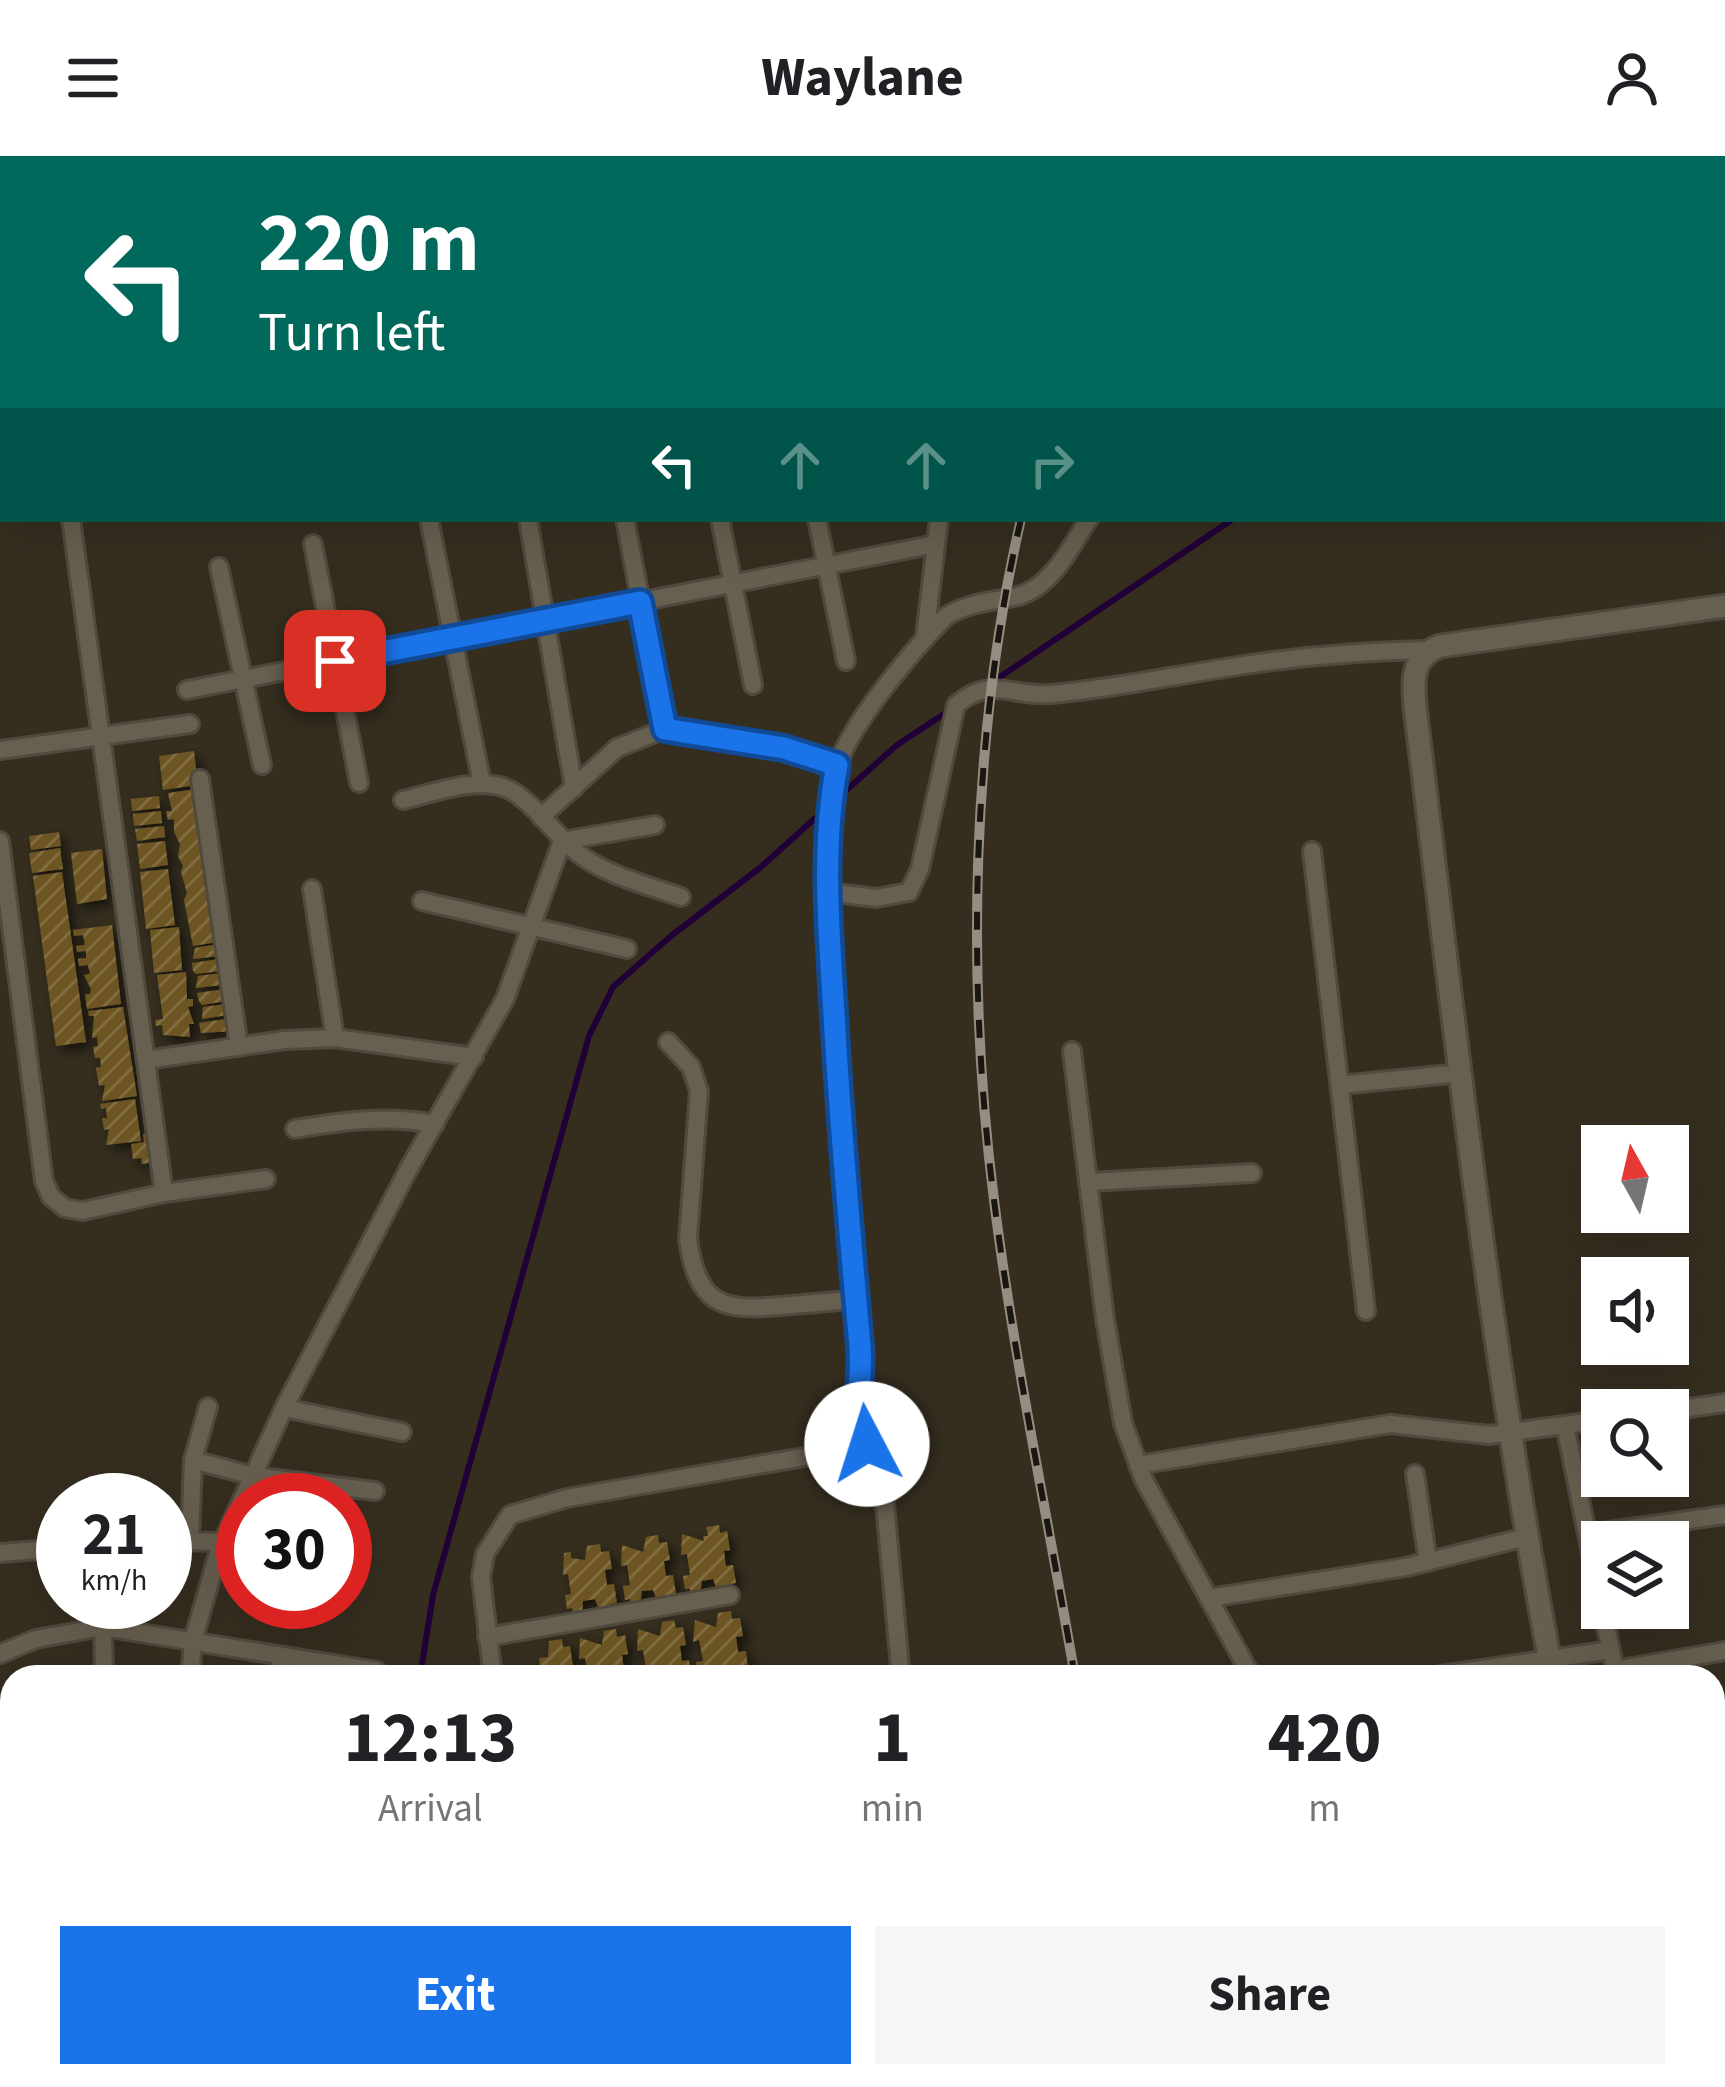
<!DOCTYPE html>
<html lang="en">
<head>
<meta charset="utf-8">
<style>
	:root { --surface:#fff; --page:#f6f6f6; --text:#202124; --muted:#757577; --accent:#1a73e8 }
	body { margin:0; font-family:"Source Sans 3",sans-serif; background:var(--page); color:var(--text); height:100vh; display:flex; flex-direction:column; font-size:45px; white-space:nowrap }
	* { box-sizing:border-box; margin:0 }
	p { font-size:39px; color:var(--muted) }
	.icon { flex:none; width:66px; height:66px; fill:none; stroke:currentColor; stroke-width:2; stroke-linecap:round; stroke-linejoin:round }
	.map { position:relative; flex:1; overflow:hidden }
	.side { position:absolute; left:0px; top:1509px; width:1725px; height:423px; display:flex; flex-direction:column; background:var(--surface); border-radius:36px 36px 0 0; box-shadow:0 12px 48px #0002 }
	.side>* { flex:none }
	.guide { position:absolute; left:0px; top:0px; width:1725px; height:366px; box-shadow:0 12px 48px #0002; background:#00695c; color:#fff; overflow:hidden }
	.needle { width:78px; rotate:352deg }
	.fabs { position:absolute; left:1581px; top:969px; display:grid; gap:24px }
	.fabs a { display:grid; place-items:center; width:108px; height:108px; border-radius:0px; background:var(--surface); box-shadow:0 12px 48px #0002; font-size:60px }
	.speed { position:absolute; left:36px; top:1317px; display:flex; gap:24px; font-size:60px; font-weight:700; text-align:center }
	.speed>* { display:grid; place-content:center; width:156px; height:156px; border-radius:50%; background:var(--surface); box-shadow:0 12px 48px #0002; line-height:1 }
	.speed small { font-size:30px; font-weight:400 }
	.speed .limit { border:18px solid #d22; background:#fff; color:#111 }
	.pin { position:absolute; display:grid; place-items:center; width:102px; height:102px; color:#fff; margin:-51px; border-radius:24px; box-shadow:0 6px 18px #0006 }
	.me { position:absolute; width:132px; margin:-66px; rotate:355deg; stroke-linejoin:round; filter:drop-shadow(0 0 9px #0008) }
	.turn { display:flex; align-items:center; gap:42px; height:252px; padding:0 60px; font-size:54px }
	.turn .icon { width:156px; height:156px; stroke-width:2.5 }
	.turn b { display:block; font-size:84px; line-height:102px }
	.lanes { display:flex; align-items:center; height:114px; padding:0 60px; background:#0003; justify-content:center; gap:60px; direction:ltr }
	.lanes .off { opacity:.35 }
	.eta { display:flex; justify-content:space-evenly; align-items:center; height:204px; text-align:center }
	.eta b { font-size:72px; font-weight:700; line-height:84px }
	.cta { display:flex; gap:24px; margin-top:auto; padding:24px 60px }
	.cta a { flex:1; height:138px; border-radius:0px; background:var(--accent); color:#fff; font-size:48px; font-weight:700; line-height:138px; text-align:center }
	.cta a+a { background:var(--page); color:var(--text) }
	header { display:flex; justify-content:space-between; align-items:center; height:156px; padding:0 60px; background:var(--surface); font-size:54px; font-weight:700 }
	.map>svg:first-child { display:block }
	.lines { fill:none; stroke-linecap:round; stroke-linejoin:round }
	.stream { stroke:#210037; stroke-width:6 }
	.building { fill:url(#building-hatch); filter:url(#shadow) }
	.minor-casing { stroke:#50493d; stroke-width:22 }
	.tertiary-casing { stroke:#50493d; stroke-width:27 }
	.minor { stroke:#675f4f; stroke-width:16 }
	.tertiary { stroke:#675f4f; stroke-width:21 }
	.rail-casing { stroke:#948e82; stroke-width:10 }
	.rail { stroke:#1a1710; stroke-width:6; stroke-dasharray:18; stroke-linecap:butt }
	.route-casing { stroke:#114b97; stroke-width:30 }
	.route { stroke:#1a73e8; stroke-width:21 }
</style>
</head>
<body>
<header><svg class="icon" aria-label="menu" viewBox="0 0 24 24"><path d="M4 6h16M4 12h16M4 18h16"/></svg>Waylane<svg class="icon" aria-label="person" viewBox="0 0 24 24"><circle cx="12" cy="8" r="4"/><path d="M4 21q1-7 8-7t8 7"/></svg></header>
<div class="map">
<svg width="1725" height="1931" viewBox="0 0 1725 1931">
	<defs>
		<pattern id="building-hatch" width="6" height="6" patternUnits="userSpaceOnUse" patternTransform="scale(3)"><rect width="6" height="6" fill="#6c5520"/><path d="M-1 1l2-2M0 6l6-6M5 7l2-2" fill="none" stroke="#816d40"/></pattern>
		<filter id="shadow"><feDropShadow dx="5.5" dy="5.5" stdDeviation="6" flood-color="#0009"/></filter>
	</defs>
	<rect width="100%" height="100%" fill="#352e1f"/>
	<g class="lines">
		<!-- stream -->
		<g class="stream">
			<path d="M1722 76 1725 75"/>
			<path d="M991 527 1233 363"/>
			<path d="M833 646 897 589 950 554"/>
			<path d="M420 1521 433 1439 589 880 613 831 671 780 761 711 823 655"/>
			<path d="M392 1931 395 1920"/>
		</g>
	</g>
	<!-- building -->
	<g class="building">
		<path d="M194 595 198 629 163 634 159 600Z"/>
		<path d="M196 633 218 786 193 790 184 744 187 737 181 716 183 710 178 700 180 688 174 676V663L168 664 166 655H172L168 637Z"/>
		<path d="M159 640 160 652 132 655 131 643Z"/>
		<path d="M161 655 162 667 134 670 133 658Z"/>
		<path d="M164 670 165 681 137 685 135 673Z"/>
		<path d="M59 676 61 690 31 694 29 680Z"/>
		<path d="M165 685 168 709 140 713 137 688Z"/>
		<path d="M60 692 63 713 32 717 29 697Z"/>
		<path d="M102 693 107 743 77 748 71 697Z"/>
		<path d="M168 713 175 769 146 773 140 716Z"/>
		<path d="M62 716 86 886 56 890 33 720Z"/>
		<path d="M112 769 121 848 87 853 85 838H90L91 833 84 819 90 818 88 809 79 810 78 803 86 802V795L77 796 76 790 85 789 83 779 74 780 73 774Z"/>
		<path d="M179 771 182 814 154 817 150 774Z"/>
		<path d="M218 788 219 800 193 803 195 792Z"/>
		<path d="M219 803 221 815 196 818 193 815 192 807Z"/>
		<path d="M186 816 187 843H193V850L188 851 194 868H189L190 881 163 879 162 869 156 870 155 864 163 863 157 819Z"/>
		<path d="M221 817 222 829 196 832 198 820Z"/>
		<path d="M225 833 227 845 202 849 199 845 197 837Z"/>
		<path d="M226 848 228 859 202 863 203 851Z"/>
		<path d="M123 851 137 940 102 945 105 929 99 930 96 912 101 911 100 902H95L93 891 98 890 97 881 92 882 94 860H89L88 855Z"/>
		<path d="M233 862 235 875 201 877 199 867Z"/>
		<path d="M135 943 141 985 106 989 109 973 104 974 102 962H107L106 952 101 953 100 948Z"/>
		<path d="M149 977 154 1006 142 1008 141 1002 133 1003 131 988 144 986 143 978Z"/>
		<path d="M719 1369 720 1377 727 1375 730 1394 724 1395 726 1410 733 1409 736 1427 729 1428 730 1435 718 1436 713 1423 702 1425 700 1438 691 1440 690 1433H685L683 1420 690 1419 687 1398 681 1399 682 1378 704 1385 703 1380H708L706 1371Z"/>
		<path d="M658 1379 659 1387 667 1386 670 1404 664 1405 666 1420 673 1419 676 1438 669 1439 670 1445 658 1447 653 1434 642 1435 640 1449 631 1450 630 1443 625 1444 623 1430 630 1429 627 1409 621 1410 622 1389 643 1396 646 1381Z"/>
		<path d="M600 1388 601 1396 609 1395 612 1413 605 1414 607 1429 614 1428 617 1447 610 1448 611 1454 600 1456 595 1443 583 1445 582 1458 573 1459 572 1452 567 1453 565 1439 571 1438 568 1418 563 1419 564 1397 571 1396V1402L585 1404 587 1390Z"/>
		<path d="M731 1455 732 1463 740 1462 743 1480 736 1481 738 1496 746 1495 748 1513 741 1514 742 1521H731L726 1510 714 1511 712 1521 698 1519 696 1506 703 1505 699 1484 693 1486 695 1464 716 1471 718 1457Z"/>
		<path d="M674 1464 676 1472 683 1471 686 1489 680 1490 682 1505 689 1504 691 1521H640V1515L646 1514 643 1494 637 1495 638 1473 660 1480 662 1466Z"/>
		<path d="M616 1473 617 1481 625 1479 628 1498 622 1499 624 1514 631 1513 632 1521H588L585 1502 579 1503 580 1482 602 1489 604 1475Z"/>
		<path d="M562 1483 563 1491 570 1490 573 1510 567 1511 568 1521H542L539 1502 548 1501 549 1485Z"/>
	</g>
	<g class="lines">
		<!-- minor casing -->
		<g class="minor-casing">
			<g id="minor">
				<path d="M843 0 845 3"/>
				<path d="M1576 0 1578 3"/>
				<path d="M1683 0 1685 3"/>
				<path d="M891 3 892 0"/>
				<path d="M957 3 958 0"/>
				<path d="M1030 3 1031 0"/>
				<path d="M1238 3 1239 0"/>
				<path d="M1518 3 1523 0"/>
				<path d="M71 363 164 1037"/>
				<path d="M429 363 482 628"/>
				<path d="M528 363 574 632"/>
				<path d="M625 363 665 573"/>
				<path d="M720 363 753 529"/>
				<path d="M817 363 846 505"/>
				<path d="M313 388 359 627"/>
				<path d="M219 411 262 609"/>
				<path d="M925 481 939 363"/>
				<path d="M187 534 936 388"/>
				<path d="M0 594 190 568"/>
				<path d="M200 623 239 891"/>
				<path d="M403 644C433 637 473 622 503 631 530 640 554 679 579 698 608 720 647 729 681 741"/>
				<path d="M541 661 617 592 665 573 784 592 837 609"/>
				<path d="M0 685 44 1025 51 1041 65 1052 83 1055 164 1037 266 1023"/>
				<path d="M1312 695 1366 1155"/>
				<path d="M312 733 335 882"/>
				<path d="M828 736 876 742 909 736 920 713 956 549C991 519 1010 541 1051 538 1110 533 1166 521 1225 512 1292 501 1359 495 1427 494"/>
				<path d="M422 745 627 793"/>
				<path d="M668 886 691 911 699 935 688 1083C697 1146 719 1156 779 1150 805 1148 831 1146 856 1143"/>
				<path d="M1072 895 1105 1163 1123 1267 1144 1324 1252 1521"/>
				<path d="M146 904 285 884 335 882 474 901"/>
				<path d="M1340 929 1461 917"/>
				<path d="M295 973C343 965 386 959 435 968"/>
				<path d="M1088 1026 1252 1017"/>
				<path d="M284 1252 402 1276"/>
				<path d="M1668 1255 1725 1247"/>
				<path d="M857 1268 884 1338 901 1521"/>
				<path d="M1565 1269 1602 1452"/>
				<path d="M193 1304 253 1320 375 1335"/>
				<path d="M1138 1309 1390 1268 1489 1279 1602 1264"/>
				<path d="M1415 1318 1428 1406"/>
				<path d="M1587 1378 1725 1359"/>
				<path d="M190 1383 193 1304 208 1251"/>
				<path d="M165 1385 223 1386"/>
				<path d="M0 1397 63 1392"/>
				<path d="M1209 1442 1406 1411 1526 1381"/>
				<path d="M1602 1452 1613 1504"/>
				<path d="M103 1471 104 1521"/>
				<path d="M487 1481 730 1439"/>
				<path d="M0 1498 36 1483 103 1471 377 1515"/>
				<path d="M1615 1514 1725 1495"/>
				<path d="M1441 1519 1611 1494"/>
				<path d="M190 1521 193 1485 219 1394 284 1252 408 1014 505 843 562 685 655 669"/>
				<path d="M280 1521 281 1503"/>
				<path d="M493 1521 481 1421 485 1398 510 1359 567 1342 827 1297 845 1287 857 1268 863 1219 841 973 828 736C828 696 826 652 836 614 848 570 913 494 945 461 969 446 992 446 1018 440 1052 431 1071 390 1089 363"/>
				<path d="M1713 1626 1725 1624"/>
				<path d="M1713 1737 1725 1735"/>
				<path d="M0 1790H12"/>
				<path d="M1713 1792 1725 1791"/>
				<path d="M0 1872H12"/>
				<path d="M561 1920 563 1931"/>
				<path d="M1010 1920 1014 1931"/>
				<path d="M1207 1920 1209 1931"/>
				<path d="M1498 1920 1525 1931"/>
				<path d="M1666 1920V1931"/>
				<path d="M31 1931V1920"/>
				<path d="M162 1931 163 1920"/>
			</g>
		</g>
		<!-- tertiary casing -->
		<g class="tertiary-casing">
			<g id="tertiary">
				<path d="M1553 1521C1491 1201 1455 875 1415 551 1413 524 1411 501 1440 490L1725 450"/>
				<path d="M1625 1920 1627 1931"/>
			</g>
		</g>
		<!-- minor -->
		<use href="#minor" class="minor"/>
		<!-- tertiary -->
		<use href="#tertiary" class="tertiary"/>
		<!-- rail casing -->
		<g class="rail-casing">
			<g id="rail">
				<path d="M1138 3 1139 0"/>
				<path d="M1021 363C971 580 966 824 994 1044 1014 1204 1048 1362 1075 1521"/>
				<path d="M1144 1920 1146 1931"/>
			</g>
		</g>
		<!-- rail -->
		<use href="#rail" class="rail"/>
	</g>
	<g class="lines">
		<!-- route casing -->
		<g class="route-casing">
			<path id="route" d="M335 505 640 446 665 573 784 592 837 609C821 691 829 776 834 858 840 969 850 1079 860 1190 863 1222 852 1260 867 1288"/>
		</g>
		<!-- route -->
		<use href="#route" class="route"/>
	</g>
</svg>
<div class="fabs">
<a><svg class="needle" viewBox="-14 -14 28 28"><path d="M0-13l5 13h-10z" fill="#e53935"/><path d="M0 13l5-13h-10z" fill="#757577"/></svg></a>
<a><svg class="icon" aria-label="sound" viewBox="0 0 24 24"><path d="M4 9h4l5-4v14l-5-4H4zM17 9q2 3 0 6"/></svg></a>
<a><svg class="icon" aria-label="search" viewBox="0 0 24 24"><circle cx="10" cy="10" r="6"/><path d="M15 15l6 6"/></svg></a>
<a><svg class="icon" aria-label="layers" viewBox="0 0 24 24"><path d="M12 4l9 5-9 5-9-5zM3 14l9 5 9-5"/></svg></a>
</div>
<div class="speed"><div>21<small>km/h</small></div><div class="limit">30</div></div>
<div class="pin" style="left:335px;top:505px;background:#d93025"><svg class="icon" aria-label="arrive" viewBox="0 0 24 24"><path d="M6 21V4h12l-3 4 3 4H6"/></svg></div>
<svg class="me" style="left:867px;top:1288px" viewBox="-20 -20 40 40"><circle r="19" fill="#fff"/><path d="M0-13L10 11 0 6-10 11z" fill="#1a73e8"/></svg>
<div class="guide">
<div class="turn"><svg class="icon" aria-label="left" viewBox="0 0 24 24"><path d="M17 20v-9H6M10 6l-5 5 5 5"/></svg><div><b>220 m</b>Turn left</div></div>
<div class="lanes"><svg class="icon" aria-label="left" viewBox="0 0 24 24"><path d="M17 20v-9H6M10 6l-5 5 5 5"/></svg><svg class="icon off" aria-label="ahead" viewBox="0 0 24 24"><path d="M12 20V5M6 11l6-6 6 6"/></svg><svg class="icon off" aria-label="ahead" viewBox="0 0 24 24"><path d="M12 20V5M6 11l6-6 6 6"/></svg><svg class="icon off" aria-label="right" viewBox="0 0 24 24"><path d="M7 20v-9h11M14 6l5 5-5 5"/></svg></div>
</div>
<section class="side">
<div class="eta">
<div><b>12:13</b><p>Arrival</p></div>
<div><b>1</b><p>min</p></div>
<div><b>420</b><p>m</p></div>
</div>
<div class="cta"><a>Exit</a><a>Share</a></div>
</section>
</div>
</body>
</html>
